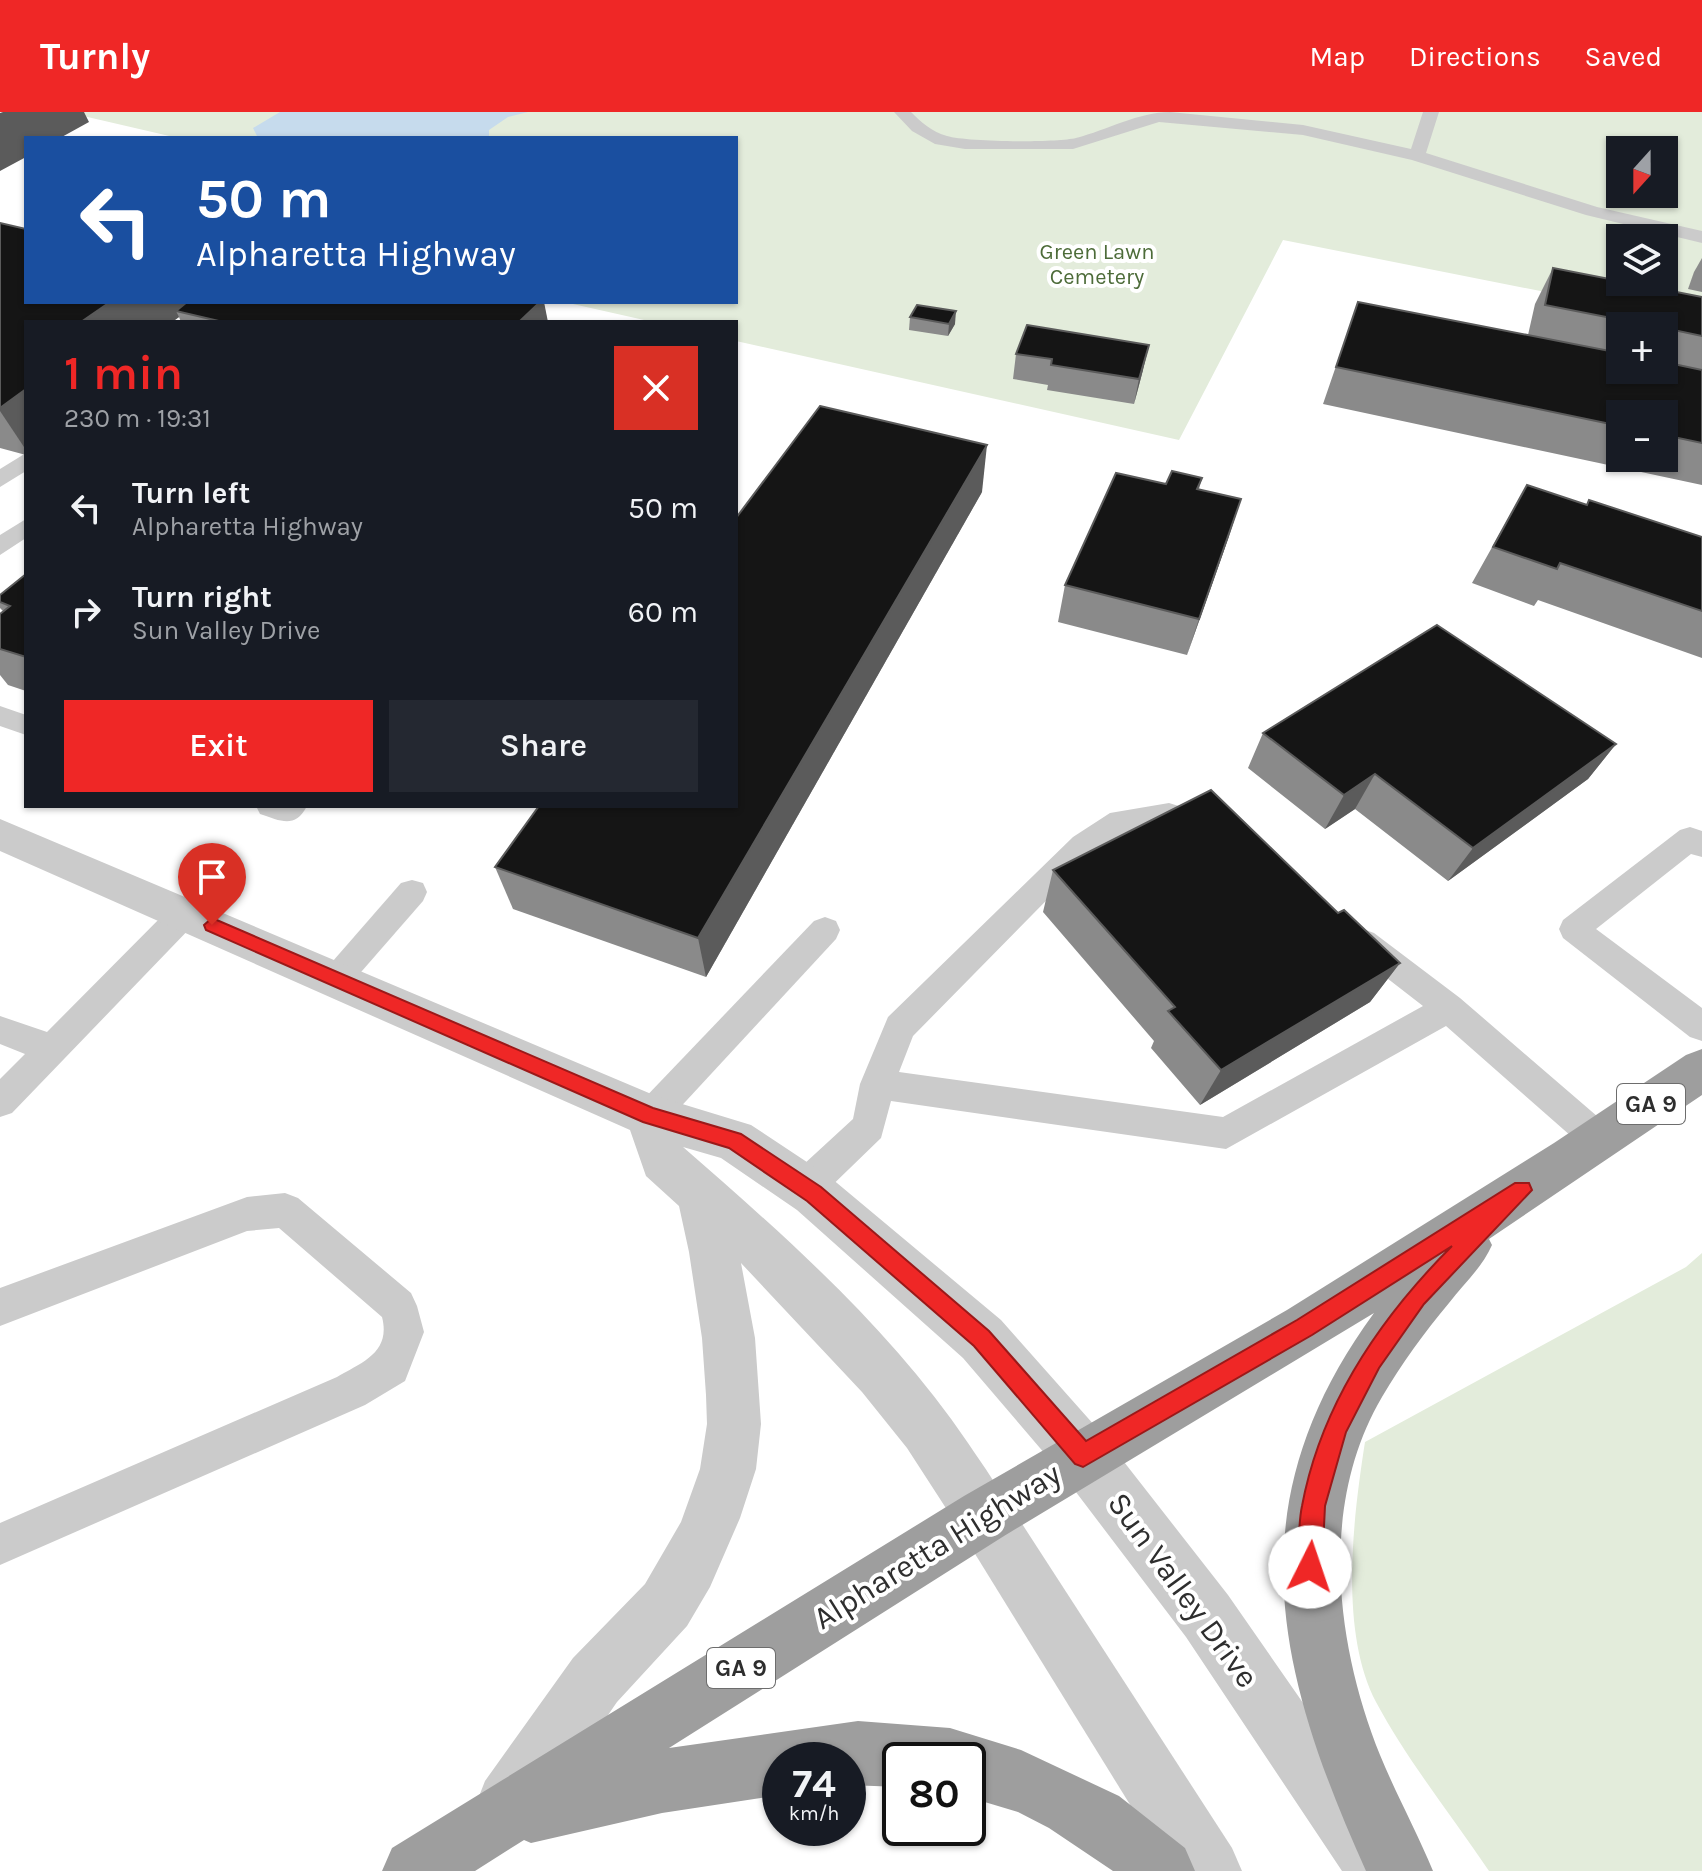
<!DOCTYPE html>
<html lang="en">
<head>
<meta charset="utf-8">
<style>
	:root { --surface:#171b24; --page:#242831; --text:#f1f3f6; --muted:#9ea1a6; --accent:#ef2726 }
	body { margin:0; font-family:Karla,sans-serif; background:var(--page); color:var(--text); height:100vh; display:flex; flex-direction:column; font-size:30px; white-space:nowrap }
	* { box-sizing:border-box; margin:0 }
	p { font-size:26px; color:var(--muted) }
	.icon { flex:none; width:44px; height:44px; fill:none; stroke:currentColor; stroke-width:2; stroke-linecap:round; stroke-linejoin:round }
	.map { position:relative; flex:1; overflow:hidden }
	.panel { position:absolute; left:24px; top:208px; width:714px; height:488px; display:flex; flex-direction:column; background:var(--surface); border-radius:0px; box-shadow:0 2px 6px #0004 }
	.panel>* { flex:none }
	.hud { position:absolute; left:24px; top:24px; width:714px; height:168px; border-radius:0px; box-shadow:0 2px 6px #0004; background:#1a4fa0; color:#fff; overflow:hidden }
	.needle { width:52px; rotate:201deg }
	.tools { position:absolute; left:1606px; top:24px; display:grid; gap:16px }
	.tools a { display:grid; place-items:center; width:72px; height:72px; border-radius:0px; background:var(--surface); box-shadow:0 2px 6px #0004; font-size:40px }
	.speed { position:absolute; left:762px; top:1630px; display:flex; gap:16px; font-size:40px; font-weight:700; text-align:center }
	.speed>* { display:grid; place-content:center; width:104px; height:104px; border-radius:50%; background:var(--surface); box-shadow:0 2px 6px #0004; line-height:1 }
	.speed small { font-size:20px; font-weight:400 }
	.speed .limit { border:4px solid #111; border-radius:12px; background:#fff; color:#111 }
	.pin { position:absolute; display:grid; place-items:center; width:68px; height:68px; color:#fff; margin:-82px -34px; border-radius:50% 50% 50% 0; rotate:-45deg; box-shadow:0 0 8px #0007 }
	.pin .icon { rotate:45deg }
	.me { position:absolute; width:88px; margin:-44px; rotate:4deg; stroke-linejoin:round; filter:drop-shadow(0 0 6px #0008) }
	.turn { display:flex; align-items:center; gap:28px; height:168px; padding:0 40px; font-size:36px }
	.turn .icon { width:104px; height:104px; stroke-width:2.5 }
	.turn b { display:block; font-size:56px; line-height:68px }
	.round { display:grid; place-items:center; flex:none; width:84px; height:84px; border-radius:0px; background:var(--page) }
	.head { display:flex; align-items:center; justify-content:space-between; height:136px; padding:0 40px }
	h1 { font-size:48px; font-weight:600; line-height:60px; color:var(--accent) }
	.cta { display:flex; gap:16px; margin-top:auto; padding:16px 40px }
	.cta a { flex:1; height:92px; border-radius:0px; background:var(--accent); color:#fff; font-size:32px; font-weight:600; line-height:92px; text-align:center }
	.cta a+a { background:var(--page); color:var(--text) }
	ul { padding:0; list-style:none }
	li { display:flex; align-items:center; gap:24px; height:104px; padding:0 40px }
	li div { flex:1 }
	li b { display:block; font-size:30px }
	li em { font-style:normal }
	header { display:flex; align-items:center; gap:48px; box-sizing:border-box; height:112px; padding:0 40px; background:var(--accent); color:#fff }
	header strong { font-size:38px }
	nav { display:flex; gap:44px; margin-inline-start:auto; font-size:28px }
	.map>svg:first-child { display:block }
	.green { fill:#e3ecdb; fill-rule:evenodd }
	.water { fill:#c6dbed }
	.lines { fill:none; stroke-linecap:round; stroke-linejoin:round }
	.service { fill:#cbcbcb; fill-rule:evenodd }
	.minor { fill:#cbcbcb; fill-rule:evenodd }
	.tertiary { fill:#cbcbcb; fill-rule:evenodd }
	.trunk { fill:#9e9e9e; fill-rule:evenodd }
	.wall { fill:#8a8a8a; fill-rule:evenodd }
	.shaded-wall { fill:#5b5b5b }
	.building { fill:#151515; stroke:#5b5b5b; stroke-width:2 }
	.route { fill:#ef2726; stroke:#9b1919; stroke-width:2 }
	.labels { text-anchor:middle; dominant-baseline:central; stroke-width:8; stroke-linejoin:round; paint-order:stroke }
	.far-park-label { font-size:22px; fill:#4d6c39; stroke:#fff }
	.shield { fill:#fff; stroke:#6d6d6d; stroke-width:2 }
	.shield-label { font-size:24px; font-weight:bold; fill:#2e2e2e }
	.near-street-label { font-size:32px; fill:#2e2e2e; stroke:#fff }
</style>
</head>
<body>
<header>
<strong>Turnly</strong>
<nav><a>Map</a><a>Directions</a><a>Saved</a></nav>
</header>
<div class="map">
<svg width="1702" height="1759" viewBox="0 0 1702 1759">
	<rect width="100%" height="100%" fill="#fff"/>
	<!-- green -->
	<g class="green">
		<path d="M66 0H1702V211L1283 128 1179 328 736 229V210H653L564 190H736V26H178ZM1620 38H1664V82H1620ZM1620 126H1664V170H1620Z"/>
		<path d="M1702 1141V1759H1489C1452 1704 1407 1648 1376 1590 1339 1519 1353 1407 1365 1330L1686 1155Z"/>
	</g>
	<!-- water -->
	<path class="water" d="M280 0H528L508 5 489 18V26H258L253 16Z"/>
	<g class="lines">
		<!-- service -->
		<g class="service">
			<path d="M894 0H911C921 10 932 20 947 24 967 30 1055 31 1076 26 1107 18 1139 0 1170 0L1303 13 1411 37 1423 0H1439L1426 41 1597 95 1702 119V131L1586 103 1412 48 1303 23 1159 10 1073 37H965L935 32 912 19Z"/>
			<path d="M26 341V359L0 375V357Z"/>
			<path d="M26 407V426L0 443V423Z"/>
			<path d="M0 594 26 603V623L0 614Z"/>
			<path d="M1169 691 1214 705 1219 713 1214 721C1198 726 1187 716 1171 714 1142 709 1116 726 1093 741L913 924 899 960 1223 1005 1423 894 1352 839 1347 830 1352 821 1363 817 1374 821 1460 886 1612 1017 1617 1028 1612 1039 1600 1044 1588 1039 1446 914 1226 1037 891 989 881 1026 817 1088 804 1093 791 1088 786 1076 791 1064 853 1007 860 972 888 905 1073 725 1110 701Z"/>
			<path d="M256 694H307C295 717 281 709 260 702Z"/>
			<path d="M1690 715 1702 719V745L1691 742 1596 817 1702 896V929L1690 925 1563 826 1559 817 1563 808 1680 718Z"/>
			<path d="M412 768 423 771 427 780 423 789 348 875 337 879 326 875 321 866 326 857 401 771Z"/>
			<path d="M184 790 195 793 199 802 195 811 12 1001 0 1005V967L25 942 0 932V904L47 920 173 793Z"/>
			<path d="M825 805 836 809 840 818 836 827 662 1015 650 1020 638 1015 633 1004 638 993 814 809Z"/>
			<path d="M285 1081 298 1086 411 1181 417 1194 424 1220 405 1269 365 1293 0 1453V1411L337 1265C363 1250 391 1240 382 1205L279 1116 247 1119 0 1214V1176L247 1085Z"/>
		</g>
		<!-- minor -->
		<g class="minor">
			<path d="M1083 1315 1103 1323 1228 1483 1404 1736 1414 1759H1342L1186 1525 1063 1363 1055 1343 1063 1323Z"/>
			<path d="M984 1376 1004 1384 1232 1736 1242 1759H1171L964 1424 956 1404 964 1384Z"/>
		</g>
		<!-- tertiary -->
		<path class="tertiary" d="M0 707 656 984 751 1013 831 1066 1001 1208 1103 1323 1111 1343 1103 1363 1083 1371 1063 1363 963 1246 797 1098 721 1046 683 1035C786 1125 891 1217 968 1331 984 1355 1001 1377 1012 1404L1004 1424 984 1432 964 1424 907 1336 862 1280 741 1151 755 1226 761 1312 756 1357 740 1406 710 1475 687 1514 617 1590 531 1715 508 1724 485 1715 476 1692 485 1669 573 1546 645 1472 681 1410 700 1357 707 1312 706 1283 702 1226 689 1140 679 1094 646 1064 630 1018 0 739Z"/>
		<!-- trunk -->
		<path class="trunk" d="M1702 937V983L1489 1127 1492 1133C1482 1156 1464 1171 1449 1191 1424 1221 1402 1251 1382 1285 1319 1392 1335 1531 1380 1643 1396 1682 1417 1720 1433 1759H1366C1276 1559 1234 1392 1374 1201L1004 1424 669 1636 858 1609 950 1616 1021 1638 1119 1684 1185 1736 1195 1759H1113L1049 1716 1018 1700 968 1685V1648H900V1675L848 1673V1648H780V1683L662 1701 531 1731 524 1728 475 1759H382L392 1736 964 1384 1287 1198 1554 1031 1686 943Z"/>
	</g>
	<!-- wall -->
	<g class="wall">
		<path d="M0 111 185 190V191L548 210H181L179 205 172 210H26V343L0 336Z"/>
		<path d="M1702 146V180L1688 177 1694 160Z"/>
		<path d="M1553 156 1702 185V373L1323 292 1358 190 1528 223 1535 192ZM1620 214H1664V258H1620ZM1620 302H1664V346H1620Z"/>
		<path d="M910 205 955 212 948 224 909 218Z"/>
		<path d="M1016 242 1143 258 1134 292 1047 278 1048 273 1013 267Z"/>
		<path d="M1202 366 1199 377 1229 424 1187 543 1058 510 1065 473 1166 372Z"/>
		<path d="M1527 373 1586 393 1589 388 1702 425V546L1538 488 1534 494 1472 471Z"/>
		<path d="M982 380 706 865 513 797 495 755 539 694Z"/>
		<path d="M26 462V579L8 573 0 563V502L3 499 0 496V483Z"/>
		<path d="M1263 621 1616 632 1588 667 1448 769 1355 697 1325 717 1248 656Z"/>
		<path d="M1053 758 1338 801 1400 851 1370 890 1200 993 1151 936 1154 929 1043 800Z"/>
	</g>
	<!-- shaded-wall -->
	<g class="shaded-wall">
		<path d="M3 0H84L89 10 60 26H26V45L0 59V1Z"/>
		<path d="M110 190H185L188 198 176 199 179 205 172 210H81Z"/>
		<path d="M540 190H544L548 210H519Z"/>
		<path d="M956 199 955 212 948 224 949 212Z"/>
		<path d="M1149 233 1143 258 1134 292 1139 267Z"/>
		<path d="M26 277V338L0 299V296Z"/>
		<path d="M987 333 982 380 706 865 698 826Z"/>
		<path d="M1241 387 1229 424 1187 543 1199 507Z"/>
		<path d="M1616 632 1588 667 1448 769 1473 736Z"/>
		<path d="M1375 662 1355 697 1325 717 1344 683Z"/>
		<path d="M1400 851 1370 890 1200 993 1221 958Z"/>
	</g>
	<!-- building -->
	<g class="building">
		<path d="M0 111 26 117V190H110L81 210H26V277L0 296Z"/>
		<path d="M1553 156 1620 169V170H1626L1702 185V224L1664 216V214H1652L1545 193Z"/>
		<path d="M187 190H540L519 210H223L176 199Z"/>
		<path d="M1358 190 1620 241V258H1664V250L1702 258V331L1664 323V302H1620V314L1336 255Z"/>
		<path d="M917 193 956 199 949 212 910 205Z"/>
		<path d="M1027 213 1149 233 1139 267 1051 253 1052 247 1016 242Z"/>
		<path d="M820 294 987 333 698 826 495 755 539 694H736V406Z"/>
		<path d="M1172 359 1202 366 1197 377 1241 387 1199 507 1065 473 1116 361 1166 372Z"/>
		<path d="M1527 373 1587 393 1589 388 1702 425V499L1560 451 1557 457 1493 435Z"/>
		<path d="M26 462V545L0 537V502L10 494 0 490V483Z"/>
		<path d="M1437 513 1616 632 1473 736 1375 662 1344 683 1263 621Z"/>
		<path d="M1211 678 1338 801 1344 798 1400 851 1221 958 1168 899 1175 895 1053 758Z"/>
	</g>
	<!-- route -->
	<path class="route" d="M212 806 653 996 741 1022 821 1075 989 1219 1086 1329 1297 1208 1515 1071H1529L1532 1078 1424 1192 1379 1256 1346 1320 1325 1394 1322 1455 1318 1463 1310 1467 1301 1463 1298 1455C1299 1435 1298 1413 1302 1394 1321 1292 1380 1206 1452 1134L1312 1223 1083 1355 1075 1352 974 1234 807 1089 729 1036 643 1010 206 818 204 813Z"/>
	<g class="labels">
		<!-- far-park labels -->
		<g class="far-park-label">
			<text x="1097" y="140">Green Lawn<tspan x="1097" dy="25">Cemetery</tspan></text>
		</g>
		<!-- shield labels -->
		<g class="shield">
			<rect x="1617" y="972" width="68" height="40" rx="6"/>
			<rect x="707" y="1536" width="68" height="40" rx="6"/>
		</g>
		<g class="shield-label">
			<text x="1651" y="992">GA 9</text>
			<text x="741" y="1556">GA 9</text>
		</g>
		<!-- near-street labels -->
		<g class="near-street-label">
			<text transform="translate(937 1434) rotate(-32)">Alpharetta Highway</text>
			<text transform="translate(1183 1478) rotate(54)">Sun Valley Drive</text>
		</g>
	</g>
</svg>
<div class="tools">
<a><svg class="needle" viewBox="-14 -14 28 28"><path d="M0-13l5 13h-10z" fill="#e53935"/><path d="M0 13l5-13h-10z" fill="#9ea1a6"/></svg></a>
<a><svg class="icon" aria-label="layers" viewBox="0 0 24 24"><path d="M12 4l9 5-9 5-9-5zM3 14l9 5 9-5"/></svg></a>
<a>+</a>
<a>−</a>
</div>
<div class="speed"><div>74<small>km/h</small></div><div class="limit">80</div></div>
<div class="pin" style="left:212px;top:813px;background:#d93025"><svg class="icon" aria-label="arrive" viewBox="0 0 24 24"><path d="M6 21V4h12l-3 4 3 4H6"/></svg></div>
<svg class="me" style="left:1310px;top:1455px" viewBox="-20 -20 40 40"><circle r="19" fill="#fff"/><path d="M0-13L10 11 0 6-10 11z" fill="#ef2726"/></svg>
<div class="hud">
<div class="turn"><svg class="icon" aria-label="left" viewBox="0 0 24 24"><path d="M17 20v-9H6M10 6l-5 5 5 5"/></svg><div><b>50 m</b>Alpharetta Highway</div></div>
</div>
<section class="panel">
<div class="head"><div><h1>1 min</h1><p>230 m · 19:31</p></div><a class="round" style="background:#d93025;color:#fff"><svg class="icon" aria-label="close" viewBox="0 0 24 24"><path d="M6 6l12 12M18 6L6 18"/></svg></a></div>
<ul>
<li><svg class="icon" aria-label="left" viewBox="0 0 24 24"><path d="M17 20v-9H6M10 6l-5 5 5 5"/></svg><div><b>Turn left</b><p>Alpharetta Highway</p></div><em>50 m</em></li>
<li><svg class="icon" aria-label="right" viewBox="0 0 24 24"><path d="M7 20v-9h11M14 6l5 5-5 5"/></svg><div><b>Turn right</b><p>Sun Valley Drive</p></div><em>60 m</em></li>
</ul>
<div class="cta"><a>Exit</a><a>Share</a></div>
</section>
</div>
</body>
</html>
